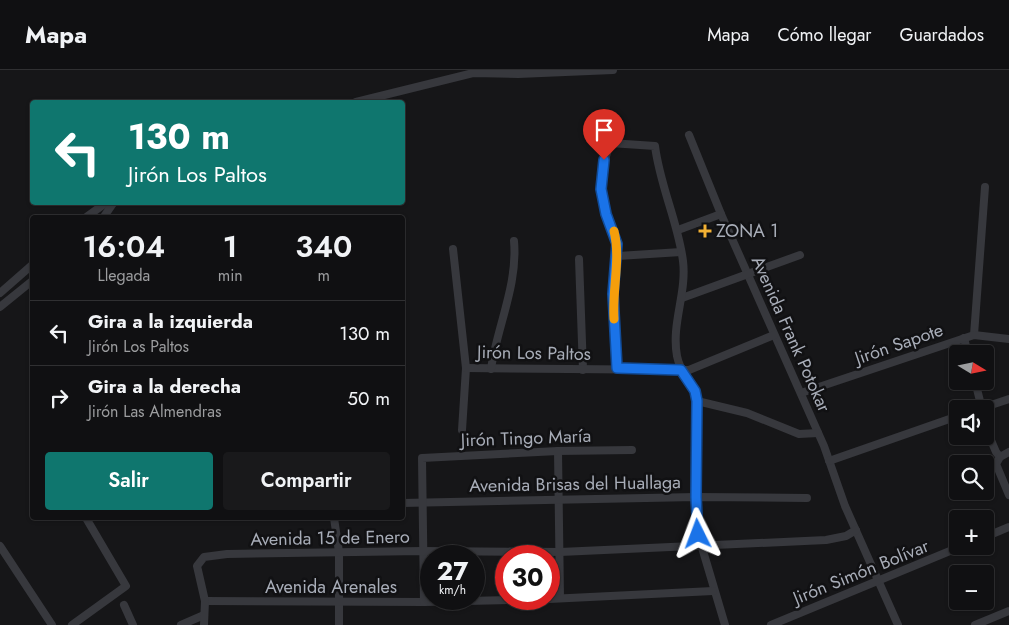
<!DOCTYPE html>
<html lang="es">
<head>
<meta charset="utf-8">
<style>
	:root { --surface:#101012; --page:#19191b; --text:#f1f3f6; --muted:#9c9d9f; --line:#303032; --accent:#0f766e }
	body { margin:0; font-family:Jost,sans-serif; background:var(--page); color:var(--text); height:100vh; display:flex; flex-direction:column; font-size:19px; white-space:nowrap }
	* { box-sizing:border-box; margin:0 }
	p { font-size:16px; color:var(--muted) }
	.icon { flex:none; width:28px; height:28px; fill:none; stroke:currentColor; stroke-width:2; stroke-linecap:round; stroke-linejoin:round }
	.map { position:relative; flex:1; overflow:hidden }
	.details { position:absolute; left:30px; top:145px; width:375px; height:305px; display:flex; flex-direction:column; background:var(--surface); border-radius:5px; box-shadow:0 1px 4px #0004,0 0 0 1px var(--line) }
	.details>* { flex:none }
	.top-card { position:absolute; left:30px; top:30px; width:375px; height:105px; border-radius:5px; box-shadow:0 1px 4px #0004,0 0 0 1px var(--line); background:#0f766e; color:#fff; overflow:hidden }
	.needle { width:32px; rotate:100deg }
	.buttons { position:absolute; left:949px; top:275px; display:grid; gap:10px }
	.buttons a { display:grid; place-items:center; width:45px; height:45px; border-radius:5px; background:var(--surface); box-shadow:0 1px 4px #0004,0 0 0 1px var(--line); font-size:25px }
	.speed { position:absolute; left:420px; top:475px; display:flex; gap:10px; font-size:25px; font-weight:700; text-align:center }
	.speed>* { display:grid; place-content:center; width:65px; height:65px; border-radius:50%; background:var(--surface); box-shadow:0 1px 4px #0004,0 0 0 1px var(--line); line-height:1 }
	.speed small { font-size:12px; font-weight:400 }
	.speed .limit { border:8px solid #d22; background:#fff; color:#111 }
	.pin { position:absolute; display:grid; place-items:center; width:42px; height:42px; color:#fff; margin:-51px -21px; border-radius:50% 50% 50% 0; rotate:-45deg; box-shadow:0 0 5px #0007 }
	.pin .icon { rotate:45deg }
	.me { position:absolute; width:55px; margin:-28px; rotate:357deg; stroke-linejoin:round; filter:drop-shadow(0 0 4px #0008) }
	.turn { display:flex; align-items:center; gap:18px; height:105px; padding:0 15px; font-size:22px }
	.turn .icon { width:65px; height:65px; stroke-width:2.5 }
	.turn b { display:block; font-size:35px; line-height:42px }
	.eta { display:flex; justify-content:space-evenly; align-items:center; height:85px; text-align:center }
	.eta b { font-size:30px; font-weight:600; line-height:35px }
	.button { display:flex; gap:10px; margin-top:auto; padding:10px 15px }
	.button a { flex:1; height:58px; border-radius:5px; background:var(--accent); color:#fff; font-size:20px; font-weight:600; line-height:58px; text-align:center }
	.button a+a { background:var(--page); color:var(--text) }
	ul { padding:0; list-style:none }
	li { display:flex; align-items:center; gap:15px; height:65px; padding:0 15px; border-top:1px solid var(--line) }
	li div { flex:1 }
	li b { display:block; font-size:19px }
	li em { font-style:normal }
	header { display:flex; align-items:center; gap:30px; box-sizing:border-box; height:70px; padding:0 25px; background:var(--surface); border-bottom:1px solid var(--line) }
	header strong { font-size:24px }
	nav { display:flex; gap:28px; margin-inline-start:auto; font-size:18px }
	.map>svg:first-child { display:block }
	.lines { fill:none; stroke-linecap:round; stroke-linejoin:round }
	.minor { stroke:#37383d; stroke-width:8 }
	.route-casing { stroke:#114b97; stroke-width:12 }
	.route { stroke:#1a73e8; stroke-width:9 }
	.slow { stroke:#f59e0b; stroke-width:9 }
	.poi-dot { fill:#f2b134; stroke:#111113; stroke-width:2 }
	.labels { text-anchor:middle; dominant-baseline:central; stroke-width:5; stroke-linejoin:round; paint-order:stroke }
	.poi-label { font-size:18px; fill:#a8adb8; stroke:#111113; text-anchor:start }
	.street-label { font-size:18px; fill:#a8adb8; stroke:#111113 }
</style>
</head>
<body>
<header>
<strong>Mapa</strong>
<nav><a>Mapa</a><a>Cómo llegar</a><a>Guardados</a></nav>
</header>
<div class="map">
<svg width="1009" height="555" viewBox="0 0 1009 555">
	<rect width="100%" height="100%" fill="#161618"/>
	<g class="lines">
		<!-- minor -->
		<g class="minor">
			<path d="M356 32 473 3 518 4 613 0"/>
			<path d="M689 65 721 144 824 376 845 436 898 555"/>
			<path d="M85 148 107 132"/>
			<path d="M103 148 114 132"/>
			<path d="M678 160 721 144"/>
			<path d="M453 179 466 298 462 360"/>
			<path d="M618 186 681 182"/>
			<path d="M579 189 583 300"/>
			<path d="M0 223 32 195"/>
			<path d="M682 228 800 185"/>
			<path d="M0 237 32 211"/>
			<path d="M974 265 985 117"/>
			<path d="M964 268 968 284"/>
			<path d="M466 298 689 300 774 265"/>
			<path d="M617 298 613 224 617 174 606 144 601 119V103L610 73 655 76C660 116 678 152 683 191 687 223 671 254 677 286 680 303 693 314 697 331L698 464 725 555"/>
			<path d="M491 299C497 257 518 215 514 171"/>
			<path d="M975 311 982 339"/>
			<path d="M801 323 974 265 1009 269"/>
			<path d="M697 331 747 343 799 364 818 363"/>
			<path d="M979 339 1009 329"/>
			<path d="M985 356 996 382 1000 387"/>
			<path d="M558 381 560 528"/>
			<path d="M1009 382 1000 387 996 394 1009 425"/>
			<path d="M829 391 958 346"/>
			<path d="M402 433 696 427 807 428"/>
			<path d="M334 448 339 482V555"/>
			<path d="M985 467 1009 457"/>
			<path d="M0 476 52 555"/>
			<path d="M549 529 713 521"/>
			<path d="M205 531 424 532 547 529"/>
			<path d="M424 532 422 388 558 381 632 380"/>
			<path d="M124 535 133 555"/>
			<path d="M72 555 126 516 86 448"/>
			<path d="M181 555 204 545"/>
			<path d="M204 555 205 531 197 496 204 487 227 484 422 481 560 482 826 470 846 466 856 460"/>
			<path d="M771 555 962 476"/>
			<path d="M975 555 1009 541"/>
		</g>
	</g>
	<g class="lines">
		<!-- route casing -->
		<g class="route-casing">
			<path id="route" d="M604 90 601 119 606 144 617 174 613 224 617 298 681 300 695 321 697 331 696 427 698 464"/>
		</g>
		<!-- route -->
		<use href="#route" class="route"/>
		<!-- slow -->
		<path class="slow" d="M614 249C612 219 621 189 614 161"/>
	</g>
	<!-- markers -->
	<path class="poi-dot" d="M702.5 153.5h5v5h5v5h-5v5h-5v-5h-5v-5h5z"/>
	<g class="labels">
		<!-- poi labels -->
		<g class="poi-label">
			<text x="716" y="161">ZONA 1</text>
		</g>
		<!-- street labels -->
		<g class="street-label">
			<text transform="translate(791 264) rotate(66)">Avenida Frank Potokar</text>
			<text transform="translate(899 274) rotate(-19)">Jirón Sapote</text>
			<text transform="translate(534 283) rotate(1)">Jirón Los Paltos</text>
			<text transform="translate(526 368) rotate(-2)">Jirón Tingo María</text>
			<text transform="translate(575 414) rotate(-1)">Avenida Brisas del Huallaga</text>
			<text transform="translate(330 468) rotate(-1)">Avenida 15 de Enero</text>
			<text transform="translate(861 502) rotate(-22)">Jirón Simón Bolívar</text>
			<text x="331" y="517">Avenida Arenales</text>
		</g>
	</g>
</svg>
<div class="buttons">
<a><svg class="needle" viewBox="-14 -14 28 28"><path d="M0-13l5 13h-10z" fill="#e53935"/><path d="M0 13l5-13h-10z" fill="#9c9d9f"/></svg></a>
<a><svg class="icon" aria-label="sound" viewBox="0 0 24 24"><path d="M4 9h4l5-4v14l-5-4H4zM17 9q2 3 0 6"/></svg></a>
<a><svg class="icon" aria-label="search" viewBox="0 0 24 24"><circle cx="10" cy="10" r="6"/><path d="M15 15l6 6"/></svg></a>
<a>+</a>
<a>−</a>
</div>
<div class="speed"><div>27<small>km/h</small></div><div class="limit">30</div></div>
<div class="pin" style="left:604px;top:90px;background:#d93025"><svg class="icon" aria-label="arrive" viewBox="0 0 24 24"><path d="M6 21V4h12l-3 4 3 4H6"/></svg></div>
<svg class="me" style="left:698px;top:464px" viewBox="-20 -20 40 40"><path d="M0-17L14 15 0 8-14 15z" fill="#1a73e8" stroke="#fff" stroke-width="4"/></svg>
<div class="top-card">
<div class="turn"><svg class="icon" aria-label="left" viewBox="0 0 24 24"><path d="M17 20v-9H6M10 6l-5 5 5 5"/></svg><div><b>130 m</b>Jirón Los Paltos</div></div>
</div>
<section class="details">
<div class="eta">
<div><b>16:04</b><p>Llegada</p></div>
<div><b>1</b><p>min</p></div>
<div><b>340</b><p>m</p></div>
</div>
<ul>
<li><svg class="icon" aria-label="left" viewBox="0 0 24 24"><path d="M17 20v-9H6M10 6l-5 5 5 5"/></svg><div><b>Gira a la izquierda</b><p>Jirón Los Paltos</p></div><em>130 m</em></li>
<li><svg class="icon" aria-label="right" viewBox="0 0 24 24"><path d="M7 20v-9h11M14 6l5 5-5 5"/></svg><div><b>Gira a la derecha</b><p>Jirón Las Almendras</p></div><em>50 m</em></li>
</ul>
<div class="button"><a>Salir</a><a>Compartir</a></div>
</section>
</div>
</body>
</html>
